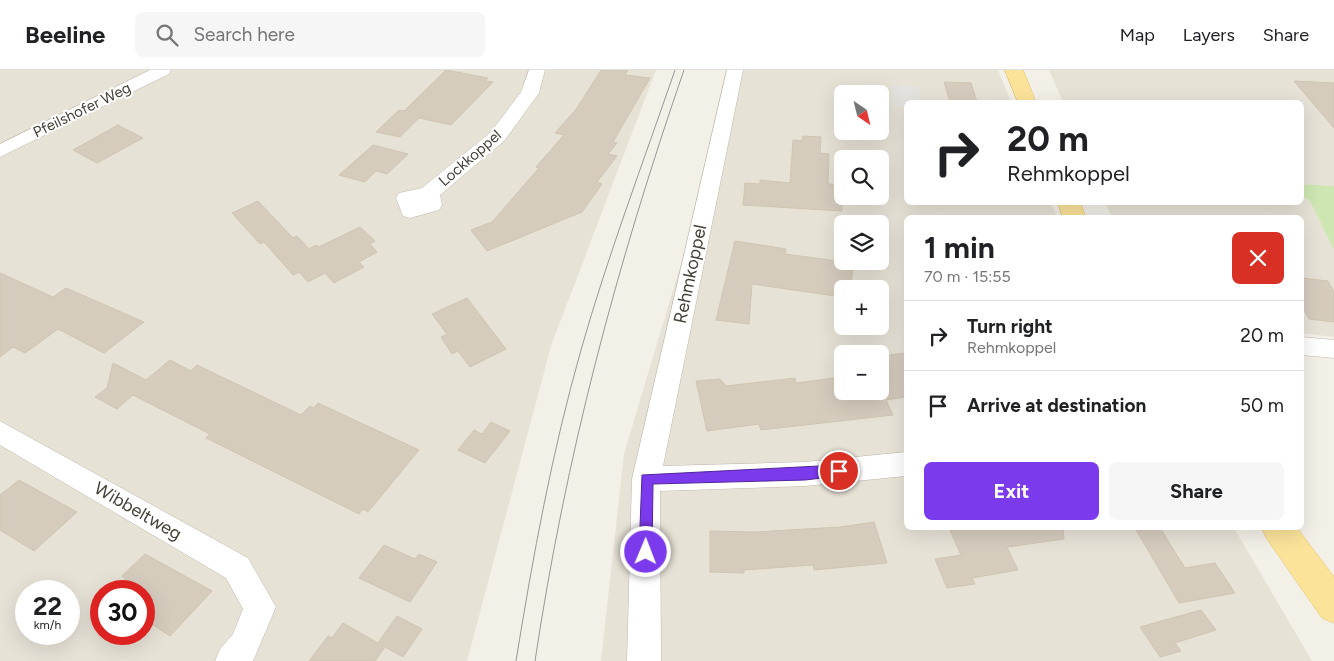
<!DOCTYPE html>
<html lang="en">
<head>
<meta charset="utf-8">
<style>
	:root { --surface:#fff; --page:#f6f6f6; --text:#202124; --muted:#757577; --line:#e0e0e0; --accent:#7c3aed }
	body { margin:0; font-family:Figtree,sans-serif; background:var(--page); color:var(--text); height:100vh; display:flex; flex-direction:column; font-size:19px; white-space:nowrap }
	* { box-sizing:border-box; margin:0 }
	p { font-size:16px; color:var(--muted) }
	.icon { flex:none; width:28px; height:28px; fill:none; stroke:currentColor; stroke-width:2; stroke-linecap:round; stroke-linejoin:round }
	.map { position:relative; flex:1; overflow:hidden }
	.panel { position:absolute; left:904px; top:145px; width:400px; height:315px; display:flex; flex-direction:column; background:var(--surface); border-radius:8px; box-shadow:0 5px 20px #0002 }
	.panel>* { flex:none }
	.guide { position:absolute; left:904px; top:30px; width:400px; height:105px; border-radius:8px; box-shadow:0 5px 20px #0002; background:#fff; color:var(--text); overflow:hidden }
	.needle { width:32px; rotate:145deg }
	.tools { position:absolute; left:834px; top:15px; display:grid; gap:10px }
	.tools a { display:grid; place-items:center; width:55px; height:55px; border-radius:8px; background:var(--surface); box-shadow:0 5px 20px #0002; font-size:25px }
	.speed { position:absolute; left:15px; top:510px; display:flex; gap:10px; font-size:25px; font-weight:700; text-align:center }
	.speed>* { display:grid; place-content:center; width:65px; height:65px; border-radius:50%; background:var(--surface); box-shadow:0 5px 20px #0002; line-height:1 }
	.speed small { font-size:12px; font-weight:400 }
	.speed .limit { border:8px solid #d22; background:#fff; color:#111 }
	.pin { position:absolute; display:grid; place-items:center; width:42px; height:42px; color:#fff; margin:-21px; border:2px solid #fff; border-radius:50%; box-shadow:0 1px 5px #0007 }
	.me { position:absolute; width:55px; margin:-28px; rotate:1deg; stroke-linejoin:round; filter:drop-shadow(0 0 4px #0008) }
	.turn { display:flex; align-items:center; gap:18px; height:105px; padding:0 20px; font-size:22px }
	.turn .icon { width:65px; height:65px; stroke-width:2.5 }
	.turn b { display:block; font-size:35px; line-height:42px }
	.round { display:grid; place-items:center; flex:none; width:52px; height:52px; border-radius:8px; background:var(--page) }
	.overview { display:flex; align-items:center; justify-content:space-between; height:85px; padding:0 20px }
	h1 { font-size:30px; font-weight:700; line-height:38px }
	.button { display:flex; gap:10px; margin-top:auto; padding:10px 20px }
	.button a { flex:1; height:58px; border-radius:8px; background:var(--accent); color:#fff; font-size:20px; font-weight:700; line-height:58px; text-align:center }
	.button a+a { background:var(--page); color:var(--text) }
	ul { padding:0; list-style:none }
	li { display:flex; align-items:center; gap:15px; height:70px; padding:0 20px; border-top:1px solid var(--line) }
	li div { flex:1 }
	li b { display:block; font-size:19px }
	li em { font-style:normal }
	header { display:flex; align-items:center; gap:30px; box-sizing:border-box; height:70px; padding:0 25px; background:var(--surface); border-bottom:1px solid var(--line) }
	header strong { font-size:24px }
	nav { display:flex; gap:28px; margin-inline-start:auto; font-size:18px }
	.search { width:350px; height:45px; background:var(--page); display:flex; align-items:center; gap:12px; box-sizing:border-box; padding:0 18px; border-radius:8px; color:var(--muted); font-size:19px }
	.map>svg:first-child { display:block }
	.residential { fill:#e7e2d6; fill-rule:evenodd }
	.green { fill:#cde6b2 }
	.parking { fill:#e5e3e0 }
	.building { fill:#d5ccbe; stroke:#cfc5b1 }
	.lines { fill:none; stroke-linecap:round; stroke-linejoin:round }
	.minor-casing { stroke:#bfb8ab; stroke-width:1 }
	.major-casing { stroke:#e0c16a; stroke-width:1 }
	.minor { fill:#fff; fill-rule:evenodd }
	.major { fill:#fbe39a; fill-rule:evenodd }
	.tram { stroke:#979797; stroke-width:1 }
	.route { fill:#7c3aed; stroke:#51269a }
	.labels { text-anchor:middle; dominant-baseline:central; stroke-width:4; stroke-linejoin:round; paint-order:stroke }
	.far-street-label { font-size:15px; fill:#464137; stroke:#fff }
	.street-label { font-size:18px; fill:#464137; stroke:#fff }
</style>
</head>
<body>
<header>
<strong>Beeline</strong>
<div class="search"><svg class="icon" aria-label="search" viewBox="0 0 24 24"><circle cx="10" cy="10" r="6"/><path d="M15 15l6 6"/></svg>Search here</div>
<nav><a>Map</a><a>Layers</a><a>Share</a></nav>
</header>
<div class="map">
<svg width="1334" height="591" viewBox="0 0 1334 591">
	<rect width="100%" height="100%" fill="#f3f0e8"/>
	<!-- residential -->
	<g class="residential">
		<path d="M0 0H656L551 276 467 591H0ZM26 521H69V564H26ZM101 521H144V564H101Z"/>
		<path d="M739 0H998L1011 32H906V132L1051 133 1057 147 906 148V458H1234L1312 591H601L624 384ZM842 24H880V61H842ZM842 89H880V126H842ZM842 154H880V191H842ZM842 219H880V256H842ZM842 284H880V321H842Z"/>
		<path d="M1049 0H1334V116L1301 114V32H1063Z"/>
		<path d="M1301 128 1309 129 1334 180V267L1301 263V148L1112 147 1105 133 1301 132Z"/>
	</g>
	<!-- green -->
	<path class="green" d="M1301 114 1334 116V180L1309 129 1301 128Z"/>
	<!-- parking -->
	<path class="parking" d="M891 15 919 17 922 32H906V37H894Z"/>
	<!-- building -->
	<g class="building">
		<path d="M446 0 488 8 485 11 493 12 451 55 419 48 400 67 376 62 399 40 404 41Z"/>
		<path d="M601 0H628L625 5 650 8 613 72 617 73 608 84 617 86 597 112 602 114 582 142 487 181 471 160 492 152 539 98 536 97 564 65 555 63 577 38Z"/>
		<path d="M1294 11 1334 13V58Z"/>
		<path d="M944 12 971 13 977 32H950Z"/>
		<path d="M118 55 143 68 97 93 73 80Z"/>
		<path d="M803 66 821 67 820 83 829 84 828 114 842 115V141L743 135 745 113 760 114V110L790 113 793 70 802 71Z"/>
		<path d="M373 75 408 84 387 104 376 101 365 112 339 105Z"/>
		<path d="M258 131 293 168 297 166 309 179 316 175 319 177 360 157 375 171 370 174 377 182 359 192 364 197 334 213 325 203 308 212 299 202 293 205 264 172 260 174 232 143Z"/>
		<path d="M735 171 786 179 785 184 853 193 851 219H838L842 227 752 214 749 254 716 250Z"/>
		<path d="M0 203 53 227 66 218 144 252 104 283 58 259 25 283 13 277 0 287Z"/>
		<path d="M1301 208 1328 211 1334 222V252L1309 249 1301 235Z"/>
		<path d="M467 228 506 279 470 297 458 281 452 284 441 267 447 264 432 244Z"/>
		<path d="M906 283V327L886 330 893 345 761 360 759 354 707 361 696 311 720 309 726 316 795 308 796 313 842 307V321H880V286Z"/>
		<path d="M170 290 191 301 197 295 301 345 310 336 314 338 318 333 419 380 368 442 363 439 359 444 206 368 210 364 133 325 117 339 95 327 107 318 113 293 146 310Z"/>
		<path d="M491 352 510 361 485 393 458 380 474 360 482 364Z"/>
		<path d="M19 410 77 442 34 481 0 460V425Z"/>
		<path d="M874 452 887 493 814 500 813 495 744 500V503L710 502V461L755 462 840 457Z"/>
		<path d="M949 458H1063L1064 469 1007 477 1018 500 972 508 975 514 947 518 935 489 961 485Z"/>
		<path d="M1135 458H1160L1185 498 1215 493 1235 523 1179 533Z"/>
		<path d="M384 475 415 489 419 484 437 492 410 532 359 508Z"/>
		<path d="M145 484 212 521 170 566 144 549V521H114L126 509 122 506Z"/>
		<path d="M1201 540 1216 560 1175 573 1181 581 1160 587 1140 557Z"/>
		<path d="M397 546 422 559 403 587 385 577 375 591H309L328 566 332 568 343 553 378 573Z"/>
	</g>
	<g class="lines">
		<!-- minor casing -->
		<g class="minor-casing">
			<g id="minor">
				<path d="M150 0H171L169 4 0 87V74Z"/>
				<path d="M529 0H545L539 23 505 70 440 125 442 135 439 140 410 148 403 146 396 128 399 123 422 118 491 62 521 22Z"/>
				<path d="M727 0H743L663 396 805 392 906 382V406L805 416 660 421 661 591H627L632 409Z"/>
				<path d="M1301 267 1334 270V288L1301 285Z"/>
				<path d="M0 351 248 488 276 537 253 591H215L220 579 233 564 243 539 226 508 0 375Z"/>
			</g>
		</g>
		<!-- major casing -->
		<g class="major-casing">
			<g id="major">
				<path d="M1005 0H1023L1036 32H1018Z"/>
				<path d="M1058 132H1080L1086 148H1063Z"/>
				<path d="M1262 458H1297L1334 507V553L1322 548 1267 469Z"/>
			</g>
		</g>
		<!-- minor -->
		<use href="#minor" class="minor"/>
		<!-- major -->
		<use href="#major" class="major"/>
		<!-- tram -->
		<g class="tram">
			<path d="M516 591C533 486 552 382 581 280 608 185 643 93 675 0"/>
			<path d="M535 591C566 385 616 197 684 0"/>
		</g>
	</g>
	<!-- route -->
	<path class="route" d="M839 395 845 401 839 406 805 410 653 414 652 482 650 486 646 488 641 486 639 482 642 405Z"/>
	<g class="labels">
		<!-- far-street labels -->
		<g class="far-street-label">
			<text transform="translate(82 40) rotate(-26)">Pfeilshofer Weg</text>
			<text transform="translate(470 88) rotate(-41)">Lockkoppel</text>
		</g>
		<!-- street labels -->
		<g class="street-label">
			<text transform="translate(690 204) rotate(-78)">Rehmkoppel</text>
			<text transform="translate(138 441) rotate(30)">Wibbeltweg</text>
		</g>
	</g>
</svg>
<div class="tools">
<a><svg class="needle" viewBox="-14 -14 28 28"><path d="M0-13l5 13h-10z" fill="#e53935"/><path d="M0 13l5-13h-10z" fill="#757577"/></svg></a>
<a><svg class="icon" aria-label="search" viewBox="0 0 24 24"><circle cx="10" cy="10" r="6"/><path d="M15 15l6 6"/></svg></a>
<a><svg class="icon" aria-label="layers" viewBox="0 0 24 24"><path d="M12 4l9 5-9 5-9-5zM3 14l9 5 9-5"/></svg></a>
<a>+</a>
<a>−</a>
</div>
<div class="speed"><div>22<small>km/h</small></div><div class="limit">30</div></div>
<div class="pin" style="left:839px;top:401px;background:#d93025"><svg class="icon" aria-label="arrive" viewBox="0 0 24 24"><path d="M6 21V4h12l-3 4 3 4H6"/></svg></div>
<svg class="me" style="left:646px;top:482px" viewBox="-20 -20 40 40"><circle r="17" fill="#7c3aed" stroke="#fff" stroke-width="3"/><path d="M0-11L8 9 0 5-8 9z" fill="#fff"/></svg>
<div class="guide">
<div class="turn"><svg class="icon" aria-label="right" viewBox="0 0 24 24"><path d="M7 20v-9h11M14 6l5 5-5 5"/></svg><div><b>20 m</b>Rehmkoppel</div></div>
</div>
<section class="panel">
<div class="overview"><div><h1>1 min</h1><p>70 m · 15:55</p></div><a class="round" style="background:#d93025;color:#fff"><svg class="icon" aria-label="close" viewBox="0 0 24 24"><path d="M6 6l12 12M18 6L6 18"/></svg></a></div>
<ul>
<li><svg class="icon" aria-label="right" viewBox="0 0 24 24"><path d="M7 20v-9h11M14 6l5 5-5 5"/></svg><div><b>Turn right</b><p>Rehmkoppel</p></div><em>20 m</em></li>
<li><svg class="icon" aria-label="arrive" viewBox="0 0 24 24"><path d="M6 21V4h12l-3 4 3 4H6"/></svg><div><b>Arrive at destination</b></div><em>50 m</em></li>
</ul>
<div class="button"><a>Exit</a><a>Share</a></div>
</section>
</div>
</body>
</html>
